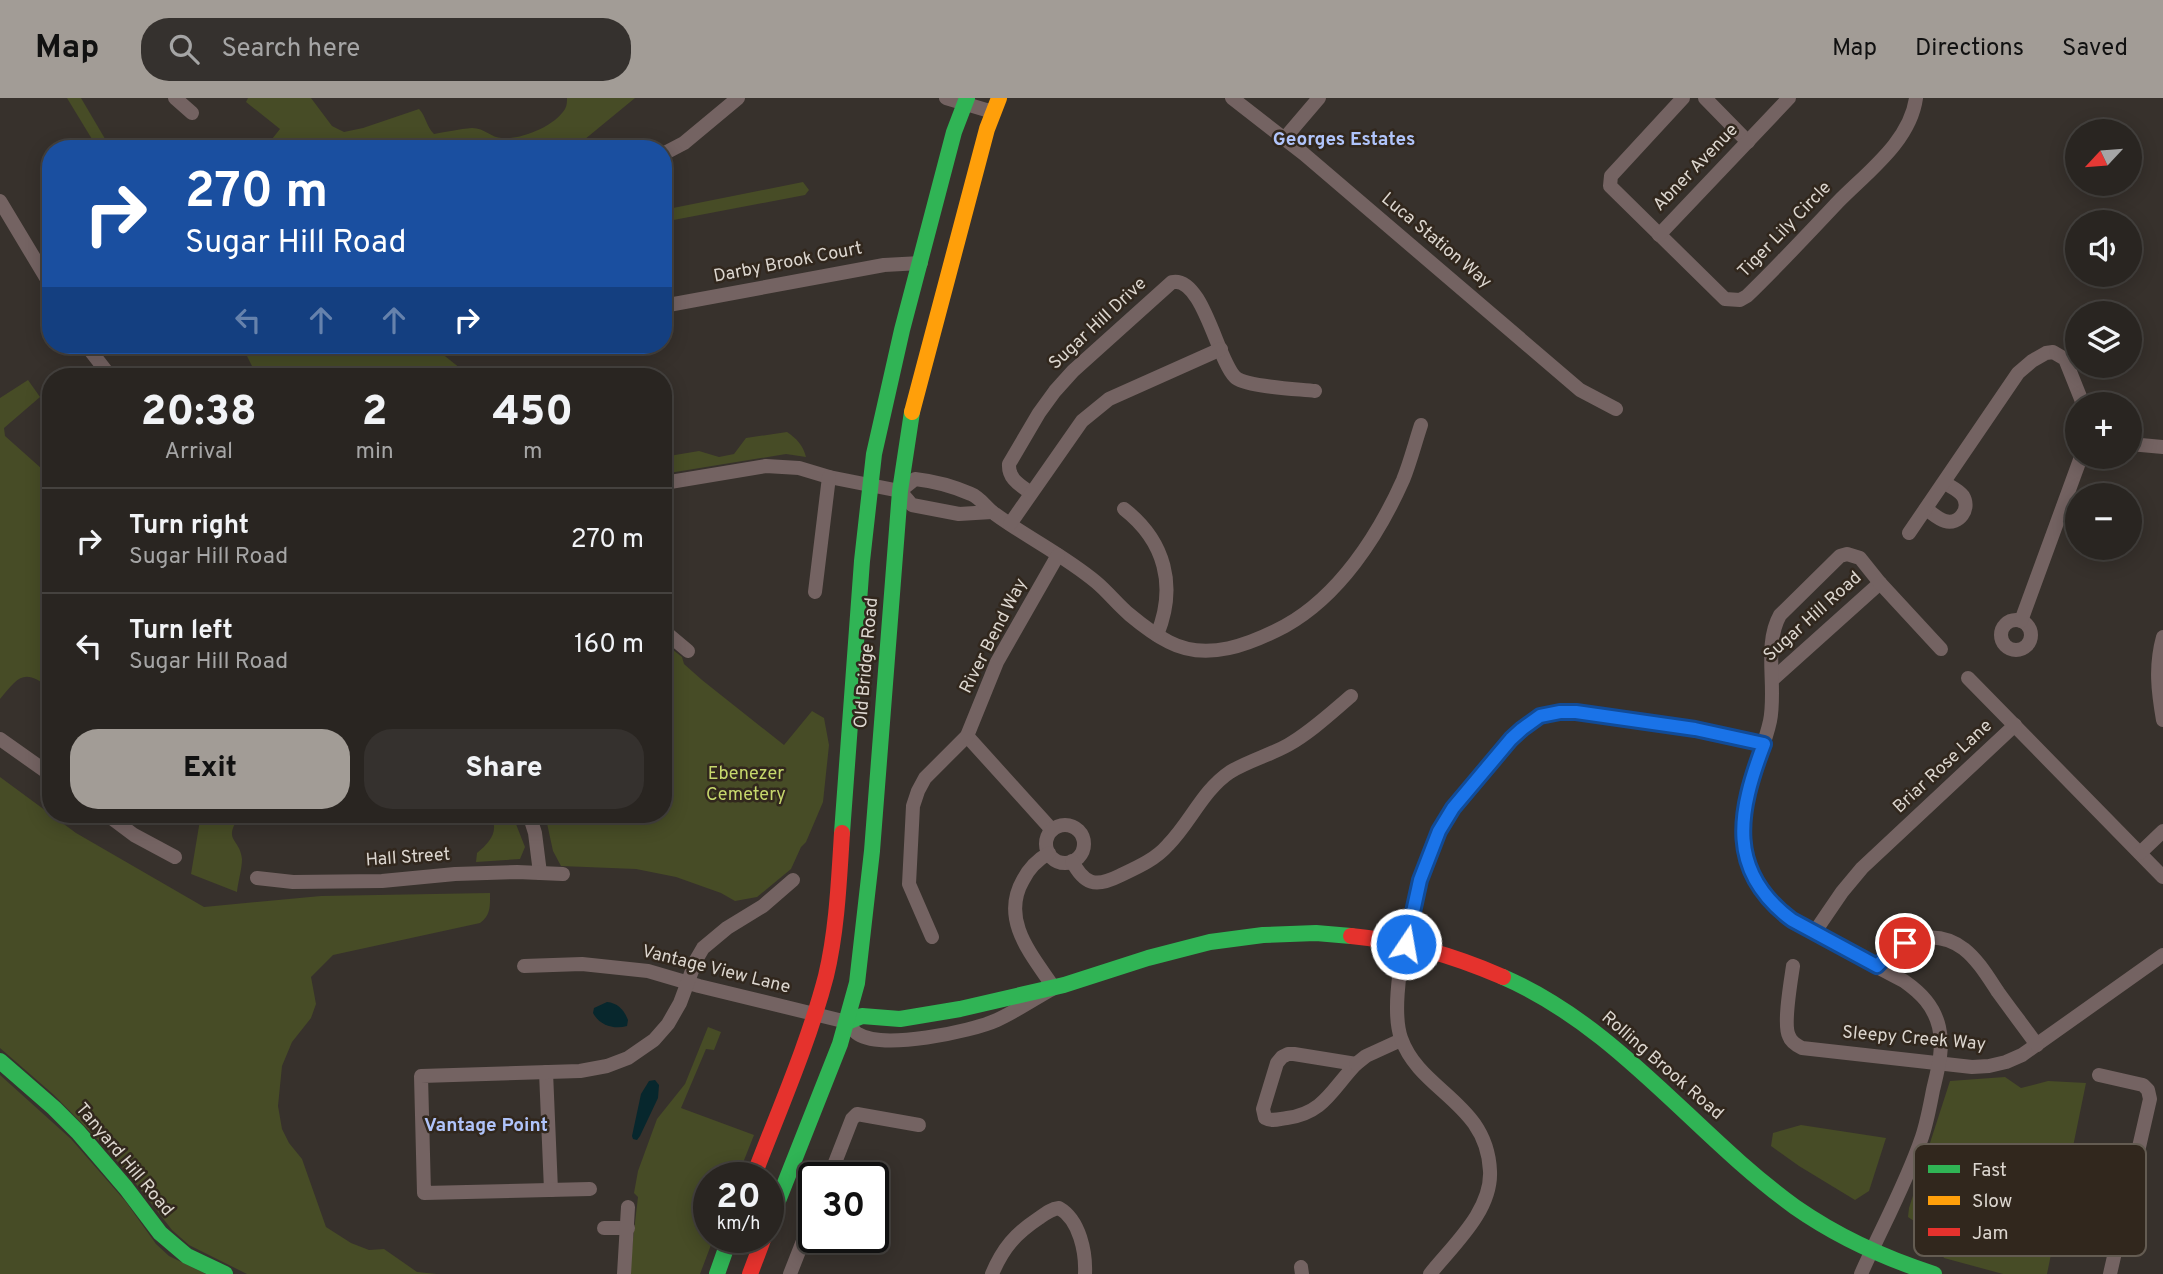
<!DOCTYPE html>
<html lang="en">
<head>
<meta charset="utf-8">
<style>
	:root { --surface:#292521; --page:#35312e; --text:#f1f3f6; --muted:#a5a5a5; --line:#45423f; --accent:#a29c96 }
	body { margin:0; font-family:Overpass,sans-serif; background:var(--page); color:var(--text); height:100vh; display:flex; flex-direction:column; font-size:26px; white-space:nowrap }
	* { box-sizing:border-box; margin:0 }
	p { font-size:23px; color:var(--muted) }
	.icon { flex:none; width:38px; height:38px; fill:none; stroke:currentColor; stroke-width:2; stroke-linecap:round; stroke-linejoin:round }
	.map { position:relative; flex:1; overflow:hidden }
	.panel { position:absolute; left:42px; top:270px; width:630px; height:455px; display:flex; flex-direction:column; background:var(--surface); border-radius:28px; box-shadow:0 4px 18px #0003,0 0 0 2px var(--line) }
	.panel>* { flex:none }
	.banner { position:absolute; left:42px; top:42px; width:630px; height:214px; border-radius:28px; box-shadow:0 4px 18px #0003,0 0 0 2px var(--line); background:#1a4fa0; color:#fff; overflow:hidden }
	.needle { width:46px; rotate:244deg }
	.buttons { position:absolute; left:2065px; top:21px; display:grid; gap:14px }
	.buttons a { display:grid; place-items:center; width:77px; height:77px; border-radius:50%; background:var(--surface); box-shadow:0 4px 18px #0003,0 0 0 2px var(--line); font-size:35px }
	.speed { position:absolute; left:693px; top:1064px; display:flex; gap:14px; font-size:35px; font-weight:700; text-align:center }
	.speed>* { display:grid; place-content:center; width:91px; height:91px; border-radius:50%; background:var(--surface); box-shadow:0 4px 18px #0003,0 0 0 2px var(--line); line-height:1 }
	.speed small { font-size:18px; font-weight:400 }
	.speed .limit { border:4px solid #111; border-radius:10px; background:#fff; color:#111 }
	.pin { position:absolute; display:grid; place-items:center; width:60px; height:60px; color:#fff; margin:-30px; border:4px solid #fff; border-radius:50%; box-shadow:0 2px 7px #0007 }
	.me { position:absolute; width:77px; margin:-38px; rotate:12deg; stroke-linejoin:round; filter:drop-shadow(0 0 5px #0008) }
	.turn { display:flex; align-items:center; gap:24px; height:147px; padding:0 28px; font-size:32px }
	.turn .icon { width:91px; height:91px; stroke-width:2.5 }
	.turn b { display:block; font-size:49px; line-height:60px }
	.lanes { display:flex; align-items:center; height:66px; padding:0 28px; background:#0003; justify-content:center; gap:35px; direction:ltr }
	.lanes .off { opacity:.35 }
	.eta { display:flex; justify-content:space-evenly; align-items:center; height:119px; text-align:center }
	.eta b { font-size:42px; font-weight:800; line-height:49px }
	.action { display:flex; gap:14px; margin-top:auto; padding:14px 28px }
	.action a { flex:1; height:80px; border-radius:28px; background:var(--accent); color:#111; font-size:28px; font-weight:800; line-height:80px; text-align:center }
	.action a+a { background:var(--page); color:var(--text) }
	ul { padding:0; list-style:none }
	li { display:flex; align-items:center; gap:21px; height:105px; padding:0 28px; border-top:2px solid var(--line) }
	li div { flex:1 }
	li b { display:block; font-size:26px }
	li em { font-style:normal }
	header { display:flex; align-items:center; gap:42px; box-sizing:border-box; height:98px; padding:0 35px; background:var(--accent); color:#111 }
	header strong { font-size:33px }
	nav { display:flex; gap:38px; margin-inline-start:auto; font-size:24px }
	.search { width:490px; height:63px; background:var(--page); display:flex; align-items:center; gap:18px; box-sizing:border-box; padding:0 24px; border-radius:28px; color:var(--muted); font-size:26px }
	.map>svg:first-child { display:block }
	.green { fill:#474c26 }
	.water { fill:#07272d }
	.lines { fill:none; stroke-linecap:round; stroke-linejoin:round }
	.street { stroke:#746362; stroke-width:14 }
	.fast { stroke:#30b455; stroke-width:16 }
	.slow { stroke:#ff9f0a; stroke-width:16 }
	.jam { stroke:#e5322d; stroke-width:16 }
	.route-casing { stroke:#114b97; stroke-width:18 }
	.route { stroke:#1a73e8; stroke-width:12 }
	.labels { text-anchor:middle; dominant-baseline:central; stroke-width:5; stroke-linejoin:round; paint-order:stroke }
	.street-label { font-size:18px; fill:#dcd6cf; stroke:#31271d }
	.park-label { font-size:18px; fill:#c6d76c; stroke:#31271d }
	.neighbourhood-label { font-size:19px; font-weight:bold; fill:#b0c4fa; stroke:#31271d }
	.key { fill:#31271d; stroke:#645c52; stroke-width:2 }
	.key-label { font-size:19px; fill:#dcd6cf }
</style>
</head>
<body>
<header>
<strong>Map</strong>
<div class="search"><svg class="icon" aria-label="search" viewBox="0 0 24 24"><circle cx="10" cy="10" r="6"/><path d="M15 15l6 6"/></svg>Search here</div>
<nav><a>Map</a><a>Directions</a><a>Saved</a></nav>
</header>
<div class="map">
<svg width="2163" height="1176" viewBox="0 0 2163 1176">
	<rect width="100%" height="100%" fill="#37312c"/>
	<!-- green -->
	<g class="green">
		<path d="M67 0H81L111 51H98Z"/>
		<path d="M248 0H311L332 28 344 34 363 30 419 11C426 18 426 28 434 36 446 34 459 31 472 30 485 30 491 40 502 40 521 42 555 28 565 11 567 7 567 4 567 0H635L573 51H264L280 31 246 4Z"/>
		<path d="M803 84 809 92 805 97 663 124V112Z"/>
		<path d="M246 247H431L470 278H257L243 250Z"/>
		<path d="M28 282 40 299 4 330 5 338 51 379V591C24 569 18 579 0 601V300Z"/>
		<path d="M787 334C797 341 803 347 806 359L786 356 663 376V359L699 353 719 359 734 356 746 340Z"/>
		<path d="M663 544 682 559 684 566 702 582 784 647 812 613 824 620 829 647 823 704 806 744 801 749 791 771 757 799 735 803 721 795 676 779 636 771 561 768 553 753 545 716H663Z"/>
		<path d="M0 679 76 735 204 809 321 798 490 795C490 808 491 817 480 825L333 857 311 879 316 906 311 920 292 944 282 968 278 1008 282 1031 289 1045 302 1061 326 1129 351 1145 369 1152 384 1151 417 1174 437 1176H247L189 1147 172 1132 129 1077 102 1046 54 997 0 950Z"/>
		<path d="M201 716H241C221 744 240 739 242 761 242 771 238 784 237 794L191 776Z"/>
		<path d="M490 716H512L525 749 520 761 476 764 477 755C490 744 500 733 490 716Z"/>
		<path d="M708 929 721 934 714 952 706 951 681 1010 754 1037 737 1080H709V1139H714L700 1176H629L638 1099 634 1095 638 1073 657 1021 685 986Z"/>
		<path d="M0 977 71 1041 126 1104 156 1146 169 1158 206 1176H0Z"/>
		<path d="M2005 979 2021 990 2048 983 2086 985 2047 1176H2003L1944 1160 1926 1131 1908 1119 1909 1110 1950 983Z"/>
		<path d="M1801 1027 1886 1040 1869 1093 1855 1102 1799 1068 1771 1048 1773 1035Z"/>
	</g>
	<!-- water -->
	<g class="water">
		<path d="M607 904C618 905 624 912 628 922L627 928C614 932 599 927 593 915L594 910Z"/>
		<path d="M655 982 659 987 658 1000 640 1038 637 1042 633 1041 632 1038 641 996 649 983Z"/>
	</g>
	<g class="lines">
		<!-- street -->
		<g class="street">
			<path d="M175 0 192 15"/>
			<path d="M946 0 993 14"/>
			<path d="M1232 0 1304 56 1580 292 1616 311"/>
			<path d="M1683 0 1611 78 1610 88 1725 201 1740 202 1747 198C1778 168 1807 137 1837 105 1866 75 1910 44 1916 0"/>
			<path d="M1705 0 1748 44"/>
			<path d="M1284 41 1319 0"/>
			<path d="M663 56 684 45 738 0"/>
			<path d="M0 103 51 188"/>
			<path d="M1659 137 1789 0"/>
			<path d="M663 208 884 167 921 165"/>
			<path d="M86 247 110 278"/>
			<path d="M2130 346 2163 349"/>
			<path d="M663 387 670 384 766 368 799 370 829 379 900 393 912 407 959 416 992 414"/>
			<path d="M900 393 915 381C933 383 955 389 971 396 981 400 986 410 995 416 1028 440 1065 458 1096 484 1108 494 1118 507 1130 517 1142 527 1155 537 1169 544 1207 564 1251 546 1285 528 1339 498 1378 438 1403 382 1410 365 1415 345 1421 327"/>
			<path d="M1031 395C1020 387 1008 381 1009 366L1039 315 1055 293 1073 273 1172 184C1203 178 1217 261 1235 279 1245 289 1299 291 1315 293"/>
			<path d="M1124 411C1165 443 1177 488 1157 537"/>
			<path d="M1926 411C1932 415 1938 421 1945 423 1959 427 1971 411 1963 398 1959 392 1951 389 1945 385"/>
			<path d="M1010 426 1082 323 1109 301 1221 251"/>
			<path d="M1909 435 2018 275 2032 263 2046 255 2053 254 2065 261 2083 306"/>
			<path d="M815 494 829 379"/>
			<circle cx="2016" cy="537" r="15"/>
			<path d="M2021 523 2081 359"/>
			<path d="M663 532 688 553"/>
			<path d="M2163 539C2155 568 2158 593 2163 622"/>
			<path d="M1968 580 2163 779"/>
			<path d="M1773 581 1880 485"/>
			<path d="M967 638 1052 732"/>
			<path d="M0 641 51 677"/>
			<path d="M106 716 134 737 175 759"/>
			<path d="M529 716 535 735 540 775"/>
			<circle cx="1065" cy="746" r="19"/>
			<path d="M2140 755 2163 733"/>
			<path d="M1072 763C1084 786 1095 790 1119 778 1136 770 1155 762 1168 747 1190 725 1203 692 1230 674 1248 663 1270 657 1288 647 1311 634 1331 615 1351 598"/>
			<path d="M257 780 293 784 382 783 455 776 517 774 563 776"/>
			<path d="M1814 835 1842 794 1862 770 2015 627"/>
			<path d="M932 839 909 786 913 708 918 693 925 680 967 638 997 564 1058 457"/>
			<path d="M524 868 582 866 648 873 699 888 847 924C850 927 854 934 858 936 883 952 970 934 997 922 1017 913 1035 900 1054 890 1032 857 1000 822 1023 782 1029 770 1037 762 1049 755"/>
			<path d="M1793 868C1791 882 1783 927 1789 938 1791 944 1796 947 1802 950L1972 969 1989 968 2006 964 2022 957 2163 857"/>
			<path d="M1877 868C1899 843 1933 828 1964 851 1978 862 1988 879 1998 894 2011 912 2024 929 2037 947"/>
			<path d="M1288 956H1294L1356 966C1332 991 1324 1015 1287 1020 1279 1021 1272 1024 1265 1020L1263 1011 1277 965 1282 959Z"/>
			<path d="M1356 966 1366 958 1401 942"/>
			<path d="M546 974 551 1092"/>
			<path d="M2099 977 2143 987 2148 992 2150 1001 2110 1176"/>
			<path d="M829 1080 852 1021 857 1016 919 1027"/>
			<path d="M590 1091 424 1095 421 978 580 973 607 968 628 960 654 942 668 926 680 905 696 862 703 850 727 830 763 808 793 782"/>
			<path d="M604 1130H628"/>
			<path d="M1301 1169 1302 1176"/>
			<path d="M624 1176 628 1109"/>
			<path d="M790 1176 814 1115"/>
			<path d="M992 1176C1003 1150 1015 1136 1039 1120 1046 1115 1051 1111 1059 1110 1080 1122 1086 1155 1085 1176"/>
			<path d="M1430 1176C1453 1147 1492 1113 1490 1073 1487 1004 1420 994 1401 940 1386 897 1418 775 1439 734 1452 707 1474 685 1493 662 1507 646 1523 623 1544 618 1572 610 1600 618 1628 622 1674 628 1719 636 1764 646"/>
			<path d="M1861 1176C1881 1131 1906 1086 1922 1039 1927 1024 1930 1008 1933 992 1938 971 1944 950 1939 929 1934 908 1921 895 1904 883 1881 871 1857 858 1833 845 1771 812 1732 783 1746 705 1750 677 1764 651 1770 623 1777 589 1763 547 1780 517L1840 458 1847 456 1860 460 1880 485 1941 551"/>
		</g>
		<!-- fast -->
		<g class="fast">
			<path d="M842 735 862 463 874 356 902 232 954 34 967 0"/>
			<path d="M1503 879C1620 930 1694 1036 1795 1109 1838 1139 1884 1160 1934 1176"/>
			<path d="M847 924 862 918 900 921 960 911 1064 887 1148 860 1210 844 1263 837 1316 835 1351 838"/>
			<path d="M0 963 54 1010 78 1034 126 1090 160 1135 187 1158 225 1176"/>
			<path d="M768 1128 840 946 857 885 872 753 900 393 912 314"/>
			<path d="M717 1176 730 1139"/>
		</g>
		<!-- slow -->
		<path class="slow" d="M912 314 987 31 999 0"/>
		<!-- jam -->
		<g class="jam">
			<path d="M1351 838C1404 843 1455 858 1503 879"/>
			<path d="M753 1080C778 1014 808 947 826 878 837 832 839 782 842 735"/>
			<path d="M750 1176 764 1139"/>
		</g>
	</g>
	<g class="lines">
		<!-- route casing -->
		<g class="route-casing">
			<path id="route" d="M1406 846 1420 782 1439 733 1453 710 1511 641 1522 631 1540 618 1560 614H1576L1695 631 1764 646C1738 714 1726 773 1792 822L1877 868 1893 852 1905 845"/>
		</g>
		<!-- route -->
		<use href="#route" class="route"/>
	</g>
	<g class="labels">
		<!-- street labels -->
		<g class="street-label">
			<text transform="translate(1696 70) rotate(-46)">Abner Avenue</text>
			<text transform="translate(1785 132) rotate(-46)">Tiger Lily Circle</text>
			<text transform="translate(1436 143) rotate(40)">Luca Station Way</text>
			<text transform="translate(788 165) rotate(-11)">Darby Brook Court</text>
			<text transform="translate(1098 226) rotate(-43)">Sugar Hill Drive</text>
			<text transform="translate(1813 519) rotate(-42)">Sugar Hill Road</text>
			<text transform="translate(994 538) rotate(-63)">River Bend Way</text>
			<text transform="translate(867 565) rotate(-85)">Old Bridge Road</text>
			<text transform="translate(1943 669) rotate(-43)">Briar Rose Lane</text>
			<text transform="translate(408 760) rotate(-4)">Hall Street</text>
			<text transform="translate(716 872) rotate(14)">Vantage View Lane</text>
			<text transform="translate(1914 941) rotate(5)">Sleepy Creek Way</text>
			<text transform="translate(1662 968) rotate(41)">Rolling Brook Road</text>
			<text transform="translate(124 1062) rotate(50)">Tanyard Hill Road</text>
		</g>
		<!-- park labels -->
		<g class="park-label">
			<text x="746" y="676">Ebenezer<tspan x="746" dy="21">Cemetery</tspan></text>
		</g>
		<!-- neighbourhood labels -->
		<g class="neighbourhood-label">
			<text x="1344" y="42">Georges Estates</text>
			<text x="486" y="1028">Vantage Point</text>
		</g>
	</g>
	<!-- legend -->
	<rect x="1914" y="1046" width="232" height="112" rx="10" class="key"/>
	<rect x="1928" y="1067" width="32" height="8" fill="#30b455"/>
	<rect x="1928" y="1098" width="32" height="9" fill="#ff9f0a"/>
	<rect x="1928" y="1130" width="32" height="8" fill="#e5322d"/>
	<g class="key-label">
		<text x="1972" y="1078">Fast</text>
		<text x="1972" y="1109">Slow</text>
		<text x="1972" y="1141">Jam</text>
	</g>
</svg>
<div class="buttons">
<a><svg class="needle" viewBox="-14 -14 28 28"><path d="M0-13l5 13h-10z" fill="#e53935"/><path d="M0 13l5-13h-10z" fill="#a5a5a5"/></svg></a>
<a><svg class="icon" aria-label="sound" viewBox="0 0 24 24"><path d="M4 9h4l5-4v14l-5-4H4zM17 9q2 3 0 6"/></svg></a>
<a><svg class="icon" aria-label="layers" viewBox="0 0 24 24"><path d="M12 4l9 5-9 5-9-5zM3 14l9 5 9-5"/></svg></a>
<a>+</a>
<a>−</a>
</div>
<div class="speed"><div>20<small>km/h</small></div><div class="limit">30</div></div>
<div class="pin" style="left:1905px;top:845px;background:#d93025"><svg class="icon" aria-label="arrive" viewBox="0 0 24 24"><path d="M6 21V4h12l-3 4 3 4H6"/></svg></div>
<svg class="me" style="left:1406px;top:846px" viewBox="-20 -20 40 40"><circle r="17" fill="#1a73e8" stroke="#fff" stroke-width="3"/><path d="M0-11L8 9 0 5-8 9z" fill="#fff"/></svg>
<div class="banner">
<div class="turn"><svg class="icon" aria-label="right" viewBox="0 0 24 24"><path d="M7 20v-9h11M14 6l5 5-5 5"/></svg><div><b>270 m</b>Sugar Hill Road</div></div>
<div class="lanes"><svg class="icon off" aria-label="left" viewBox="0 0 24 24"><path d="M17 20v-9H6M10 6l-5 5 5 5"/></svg><svg class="icon off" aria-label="ahead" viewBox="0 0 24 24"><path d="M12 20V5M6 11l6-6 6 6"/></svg><svg class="icon off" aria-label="ahead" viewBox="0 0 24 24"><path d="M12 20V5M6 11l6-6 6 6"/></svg><svg class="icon" aria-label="right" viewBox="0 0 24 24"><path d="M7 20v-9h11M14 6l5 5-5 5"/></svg></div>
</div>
<section class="panel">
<div class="eta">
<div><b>20:38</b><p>Arrival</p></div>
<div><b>2</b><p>min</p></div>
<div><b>450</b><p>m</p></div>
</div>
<ul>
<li><svg class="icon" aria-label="right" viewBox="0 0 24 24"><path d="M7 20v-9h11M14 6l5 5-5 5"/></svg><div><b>Turn right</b><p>Sugar Hill Road</p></div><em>270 m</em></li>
<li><svg class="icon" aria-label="left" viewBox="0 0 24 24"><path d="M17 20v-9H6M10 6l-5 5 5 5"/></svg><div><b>Turn left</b><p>Sugar Hill Road</p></div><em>160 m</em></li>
</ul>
<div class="action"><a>Exit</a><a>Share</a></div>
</section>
</div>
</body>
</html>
